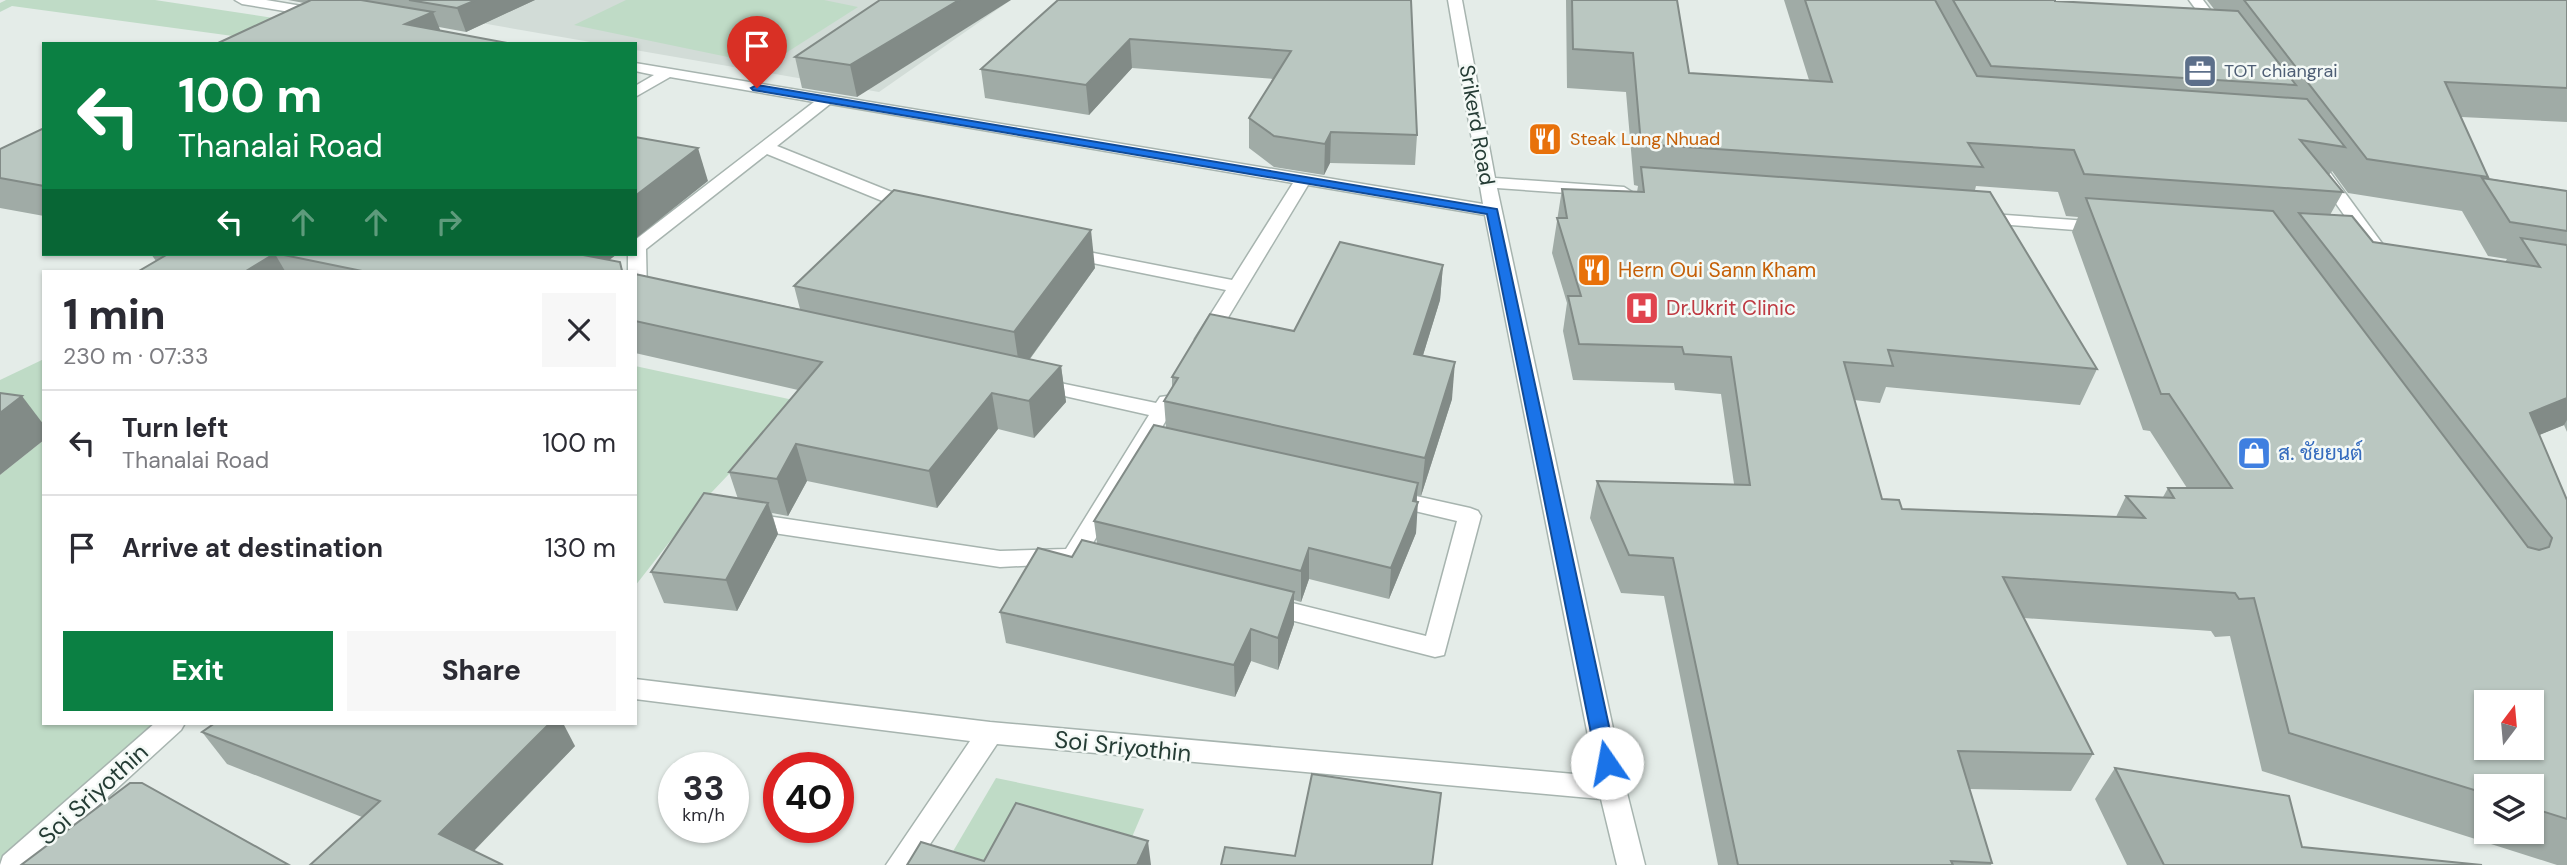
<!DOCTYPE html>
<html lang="en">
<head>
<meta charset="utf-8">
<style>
	:root { --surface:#fff; --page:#f7f7f7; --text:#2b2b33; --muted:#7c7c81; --line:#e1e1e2; --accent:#0b8043 }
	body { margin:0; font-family:"DM Sans",Sarabun,sans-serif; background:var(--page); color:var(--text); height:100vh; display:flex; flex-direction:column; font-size:26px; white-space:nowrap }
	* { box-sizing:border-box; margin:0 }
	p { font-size:23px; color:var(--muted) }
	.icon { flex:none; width:38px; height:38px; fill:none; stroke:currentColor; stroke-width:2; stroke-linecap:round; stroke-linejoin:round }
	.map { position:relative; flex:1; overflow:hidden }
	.drawer { position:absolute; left:42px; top:270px; width:595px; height:455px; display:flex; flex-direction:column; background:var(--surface); border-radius:0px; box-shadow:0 2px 5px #0004 }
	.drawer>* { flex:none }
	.hud { position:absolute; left:42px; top:42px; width:595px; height:214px; border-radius:0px; box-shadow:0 2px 5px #0004; background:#0b8043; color:#fff; overflow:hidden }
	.needle { width:46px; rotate:16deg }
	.tools { position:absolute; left:2474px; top:690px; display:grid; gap:14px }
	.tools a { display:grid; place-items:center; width:70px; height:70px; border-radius:0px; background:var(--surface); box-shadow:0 2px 5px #0004; font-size:35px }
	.speed { position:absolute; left:658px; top:752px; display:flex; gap:14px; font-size:35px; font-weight:700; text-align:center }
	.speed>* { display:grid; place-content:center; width:91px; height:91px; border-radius:50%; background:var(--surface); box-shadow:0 2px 5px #0004; line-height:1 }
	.speed small { font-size:18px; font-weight:400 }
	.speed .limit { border:10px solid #d22; background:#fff; color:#111 }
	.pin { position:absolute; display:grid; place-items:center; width:60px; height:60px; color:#fff; margin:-72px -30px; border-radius:50% 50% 50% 0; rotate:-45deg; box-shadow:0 0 7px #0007 }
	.pin .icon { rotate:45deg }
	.me { position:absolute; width:77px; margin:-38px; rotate:348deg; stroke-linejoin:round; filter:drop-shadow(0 0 5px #0008) }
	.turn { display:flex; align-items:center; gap:24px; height:147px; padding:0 21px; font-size:32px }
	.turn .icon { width:91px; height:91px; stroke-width:2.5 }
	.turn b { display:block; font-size:49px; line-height:60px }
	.lanes { display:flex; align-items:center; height:66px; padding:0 21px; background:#0003; justify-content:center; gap:35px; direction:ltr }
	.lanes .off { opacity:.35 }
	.round { display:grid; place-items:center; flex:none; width:74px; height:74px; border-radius:0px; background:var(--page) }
	.overview { display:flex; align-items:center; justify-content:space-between; height:119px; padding:0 21px }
	h1 { font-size:42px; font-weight:800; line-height:52px }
	.button { display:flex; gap:14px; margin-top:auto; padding:14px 21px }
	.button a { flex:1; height:80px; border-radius:0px; background:var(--accent); color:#fff; font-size:28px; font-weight:800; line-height:80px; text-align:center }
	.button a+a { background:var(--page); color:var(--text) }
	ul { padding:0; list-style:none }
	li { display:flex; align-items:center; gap:21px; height:105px; padding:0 21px; border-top:2px solid var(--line) }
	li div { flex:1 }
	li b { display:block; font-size:26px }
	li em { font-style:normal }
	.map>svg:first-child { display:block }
	.built { fill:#d2dcd7 }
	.green { fill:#bfdbc6 }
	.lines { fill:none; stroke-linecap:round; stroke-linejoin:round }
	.minor-casing { stroke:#a7b4af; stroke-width:3 }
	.minor { fill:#fff; fill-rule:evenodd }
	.wall { fill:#a0aba6; fill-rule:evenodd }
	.shaded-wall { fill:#828b87 }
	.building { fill:#bac7c1; stroke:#828b87; stroke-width:2; fill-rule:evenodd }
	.route { fill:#1a73e8; stroke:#114b97; stroke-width:2 }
	.labels { text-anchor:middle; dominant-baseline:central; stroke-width:5; stroke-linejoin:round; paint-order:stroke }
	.far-service-label { font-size:18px; fill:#4e5e75; stroke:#f4f9f6; text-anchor:start }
	.far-food-label { font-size:18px; fill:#c56008; stroke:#f4f9f6; text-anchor:start }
	.street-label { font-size:21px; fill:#253c35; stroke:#f4f9f6 }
	.food-label { font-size:21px; fill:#c56008; stroke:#f4f9f6; text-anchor:start }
	.health-label { font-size:21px; fill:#be3a42; stroke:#f4f9f6; text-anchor:start }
	.shop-label { font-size:21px; fill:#366cbe; stroke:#f4f9f6; text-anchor:start }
	.near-street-label { font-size:24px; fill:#253c35; stroke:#f4f9f6 }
</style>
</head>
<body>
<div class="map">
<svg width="2567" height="865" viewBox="0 0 2567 865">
	<rect width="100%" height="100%" fill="#e4ece8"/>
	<!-- built -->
	<path class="built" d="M420 0H1011L879 92 635 50V44H602L401 9Z"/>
	<!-- green -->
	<g class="green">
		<path d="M6 0H155L293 21 255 39 12 6 0 12V3Z"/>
		<path d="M626 0H824L858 7 767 65 574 25Z"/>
		<path d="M44 359V434L0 429V380Z"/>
		<path d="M635 366 798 401 693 512 635 586Z"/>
		<path d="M44 440V723H172L13 865H0V475Z"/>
		<path d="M996 778 1144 809 1120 865H945Z"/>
	</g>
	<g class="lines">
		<!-- minor casing -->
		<g class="minor-casing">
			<g id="minor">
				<path d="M235 0H266L320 9 327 13 320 17 242 4Z"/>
				<path d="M1448 0H1462L1495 178 1624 187 1632 192 1624 197 1497 188 1626 789 1645 865H1617L1601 799 997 744 916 865H886L970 741 635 699V679L990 722 1596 776 1485 215 1308 185 1215 339 1205 345 1195 339 1226 290 1068 258 1059 253 1068 248 1232 280 1293 183 830 104 777 146 919 203 922 207 919 211H907L767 154 646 249 647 295 651 299 649 303H635V271H628V254H635V240L814 102 670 77 635 97V86L654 75 635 71V63L1483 204Z"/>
				<path d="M2189 0H2203L2227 32 2225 35H2215Z"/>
				<path d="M2323 169 2329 171 2381 242 2384 246 2381 250H2369L2315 174Z"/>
				<path d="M1977 213 2102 222 2111 227 2102 232 1971 222 1968 218Z"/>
				<path d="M1036 378 1156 403 1160 397 1167 396 1177 402 1081 563 1000 567 747 529 739 527 736 521 739 515 747 513 1000 551 1066 549 1149 415 1029 388 1026 384Z"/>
				<path d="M1389 490 1470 508 1478 511 1481 516 1444 655 1435 657 1259 612 1256 606 1259 600 1268 597 1426 636 1457 521 1381 503 1378 498 1381 493Z"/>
				<path d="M155 723H185L181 730 33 865H0L3 856Z"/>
			</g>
		</g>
		<!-- minor -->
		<use href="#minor" class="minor"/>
	</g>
	<!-- wall -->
	<g class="wall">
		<path d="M288 0H535L466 32 439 27 216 44 304 3Z"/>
		<path d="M880 0 857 97 802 88 795 57Z"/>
		<path d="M1058 0H1411L1417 135 1415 165 1330 163 1324 175 1274 167 1249 148V118L1274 79 1132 68 1089 115 985 98 981 69Z"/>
		<path d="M1566 0H1677L1689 73 1809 80 1784 0H2055V1L2214 9 2207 0H2567V122L2461 117 2488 177 2487 178 2567 191V432L2564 425 2539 435 2567 500V865H2557L2262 771 2230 636 2215 637 2211 631 2024 618 2093 754 2071 791 1969 789 1992 863 1991 865H1718L1664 596 1621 593 1590 518 1597 481 1734 484 1721 394 1675 390 1674 383 1573 380 1563 331 1567 303 1552 253 1562 189 1637 192 1638 186 1634 185 1626 92 1567 88ZM2332 171 2348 193 2462 211 2488 256 2507 259 2505 262 2373 242 2330 215 2343 192 2329 175ZM1976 186 2058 192 2066 216 2078 217 2072 232 2143 430 2150 431 2187 488H2168L2163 497 2126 496 2116 517 1902 509 1882 499 1854 400 1880 403 1886 387 2080 405 2097 369 1975 190ZM2487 786H2532V831H2487Z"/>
		<path d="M44 128V216L0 208V149Z"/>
		<path d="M151 254H617L609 260 620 262 623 271H625H139L156 261Z"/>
		<path d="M1443 265 1440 300 1423 355 1452 399 1421 496 1417 495 1416 533 1389 599 1309 579 1301 602 1294 600V624L1278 670 1251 661 1235 697 1006 643 1000 612 1072 557 1097 543 1094 521 1166 427 1164 401 1172 388V377L1294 331Z"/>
		<path d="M1095 268 1030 359 1061 366 1066 402 1034 438 998 429 937 508 807 481 788 516 772 513 778 534 737 611 664 603 651 572 738 499 729 472 798 390 635 353V274L800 309 794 286Z"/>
		<path d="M202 732 575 746 474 851 362 817 227 764Z"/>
		<path d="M2115 768 2302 847 2482 865H2127L2095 799Z"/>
	</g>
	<!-- shaded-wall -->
	<g class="shaded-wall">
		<path d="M476 0H535L466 32 457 8Z"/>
		<path d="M959 0H1011L857 97 850 65Z"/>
		<path d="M433 12 445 42 405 24Z"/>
		<path d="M1130 39 1132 68 1089 115 1086 85Z"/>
		<path d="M1331 132 1330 163 1324 175 1325 144Z"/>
		<path d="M698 148 708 181 635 239V196Z"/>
		<path d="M1091 230 1095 268 1020 372 1014 332Z"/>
		<path d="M274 254H275L285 271H246Z"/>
		<path d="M565 254H617L595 271Z"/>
		<path d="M1443 265 1440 300 1412 391 1414 354Z"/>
		<path d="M1455 362 1452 399 1421 496 1425 458Z"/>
		<path d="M1061 366 1066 402 1034 438 1029 401Z"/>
		<path d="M992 393 998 429 937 508 929 471Z"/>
		<path d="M22 396 44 425V440L0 475V413Z"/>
		<path d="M2567 398V420L2564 425 2503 450 2530 413Z"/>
		<path d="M796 444 807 481 788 516 777 479Z"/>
		<path d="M1418 483 1416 507 1418 502 1416 533 1389 599 1391 568Z"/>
		<path d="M768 503 778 534 737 611 726 580Z"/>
		<path d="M1309 548V579L1301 602V571Z"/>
		<path d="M1294 592V624L1278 670V638Z"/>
		<path d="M1251 629V661L1235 697 1234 665Z"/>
		<path d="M550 723H563L575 746 460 865 439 834Z"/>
		<path d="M1148 841 1151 865H1137Z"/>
	</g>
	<!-- building -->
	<g class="building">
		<path d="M311 0H361L433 12 405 24 513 44H216Z"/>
		<path d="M409 0H476L457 8Z"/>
		<path d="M880 0H959L850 65 795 57Z"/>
		<path d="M1058 0H1411L1417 135 1331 132 1325 144 1274 136 1249 118 1291 51 1130 39 1086 85 981 69Z"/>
		<path d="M1572 0H1677L1689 73 1832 82 1805 0H1935L1977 76 2307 99 2345 147 2300 140 2343 192 2084 174 2074 150 1968 143 1983 167 1641 144 1633 53 1573 49Z"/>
		<path d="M1953 0H2055V1L2238 11 2296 85 1991 66Z"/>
		<path d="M2244 0H2567V88L2445 82 2488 177 2367 159Z"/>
		<path d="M44 128V186L0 178V149Z"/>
		<path d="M635 137 698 148 635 196Z"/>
		<path d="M1641 167 1990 192 2097 369 1888 350 1893 366 1844 362 1882 499 1899 500 1902 509 2145 518 2126 496 2174 498 2168 488H2232L2169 394H2161L2086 198 2273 211 2528 547 2539 550 2549 547 2552 538 2299 213 2352 216 2373 242 2540 267 2521 238 2567 245V398L2530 413 2567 500V819L2532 808V786H2487V794L2289 733 2254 598 2239 599 2235 593 2003 577 2093 754 1958 751 1992 863 1951 861 1953 865H1738L1673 558 1629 555 1597 481 1750 485 1731 357 1684 354 1682 347 1579 344 1568 296H1581L1557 218H1567L1562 189 1644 192ZM2487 702H2532V747H2487Z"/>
		<path d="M2482 178 2567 191V231L2510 222Z"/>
		<path d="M894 190 1091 230 1014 332 794 286Z"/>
		<path d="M1340 242 1443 265 1414 354 1455 362 1425 458 1164 401 1178 378 1172 377 1210 314 1294 331Z"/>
		<path d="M168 254H274L246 271H139Z"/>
		<path d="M279 254H578L620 262 622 271H625H362Z"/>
		<path d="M635 274 1061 366 1029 401 992 393 929 471 796 444 777 479 729 472 822 362 635 321Z"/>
		<path d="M0 393 22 396 0 413Z"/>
		<path d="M1154 425 1418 483 1413 501 1418 502 1391 568 1309 548 1301 571 1094 521Z"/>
		<path d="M704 493 768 503 726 580 651 572Z"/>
		<path d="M1082 540 1294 592 1278 638 1251 629 1234 665 1000 612 1038 548 1072 557Z"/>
		<path d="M215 723H550L439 834 503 865H310L380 801 202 732Z"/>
		<path d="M2115 768 2289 796 2302 847 2482 865H2164Z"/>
		<path d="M1312 774 1441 793 1432 865H1221L1225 847 1295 856Z"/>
		<path d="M130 783H142L289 865H21Z"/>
		<path d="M1016 803 1148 841 1137 865H907L921 842 984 861Z"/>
	</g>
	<!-- route -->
	<path class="route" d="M757 85 1497 209 1617 763 1614 769 1607 772 1600 769 1597 763 1487 214 753 90 751 88Z"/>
	<!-- icons -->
	<defs>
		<g id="office-square" transform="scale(1.75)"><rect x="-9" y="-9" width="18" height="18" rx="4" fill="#5c6f8a" stroke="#f4f9f6"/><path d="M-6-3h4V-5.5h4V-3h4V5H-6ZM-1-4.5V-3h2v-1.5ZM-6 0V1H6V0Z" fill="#fff"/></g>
		<g id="restaurant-square" transform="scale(1.75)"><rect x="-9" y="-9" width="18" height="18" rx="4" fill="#e8710a" stroke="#f4f9f6"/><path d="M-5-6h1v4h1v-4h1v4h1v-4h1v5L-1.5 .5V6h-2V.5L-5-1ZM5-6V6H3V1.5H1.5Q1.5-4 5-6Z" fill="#fff"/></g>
		<g id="hospital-square" transform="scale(1.75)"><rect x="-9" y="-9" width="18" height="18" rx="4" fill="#e0444e" stroke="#f4f9f6"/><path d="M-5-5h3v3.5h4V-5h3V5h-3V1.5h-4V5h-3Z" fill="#fff"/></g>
		<g id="shop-square" transform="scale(1.75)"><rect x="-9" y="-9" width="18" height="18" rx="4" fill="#3f7fe0" stroke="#f4f9f6"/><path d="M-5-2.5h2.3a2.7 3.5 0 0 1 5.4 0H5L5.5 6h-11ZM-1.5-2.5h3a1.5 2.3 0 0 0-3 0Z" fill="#fff"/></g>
	</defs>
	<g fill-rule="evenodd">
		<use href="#office-square" x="2200" y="71"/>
		<use href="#restaurant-square" x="1545" y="139"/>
		<use href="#restaurant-square" x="1594" y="270"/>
		<use href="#hospital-square" x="1642" y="308"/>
		<use href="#shop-square" x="2254" y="453"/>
	</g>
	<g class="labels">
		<!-- far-service labels -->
		<g class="far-service-label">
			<text x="2224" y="71">TOT chiangrai</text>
		</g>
		<!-- far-food labels -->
		<g class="far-food-label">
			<text x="1570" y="139">Steak Lung Nhuad</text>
		</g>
		<!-- street labels -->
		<g class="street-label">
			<text transform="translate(1477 125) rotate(80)">Srikerd Road</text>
		</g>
		<!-- food labels -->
		<g class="food-label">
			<text x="1618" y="270">Hern Oui Sann Kham</text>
		</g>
		<!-- health labels -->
		<g class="health-label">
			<text x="1666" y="308">Dr.Ukrit Clinic</text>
		</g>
		<!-- shop labels -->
		<g class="shop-label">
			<text x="2278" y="453">ส. ชัยยนต์</text>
		</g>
		<!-- near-street labels -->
		<g class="near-street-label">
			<text transform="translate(1123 746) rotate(6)">Soi Sriyothin</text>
			<text transform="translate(93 794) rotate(-42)">Soi Sriyothin</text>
		</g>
	</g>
</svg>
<div class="tools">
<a><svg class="needle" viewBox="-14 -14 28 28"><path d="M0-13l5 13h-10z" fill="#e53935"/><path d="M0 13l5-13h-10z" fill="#7c7c81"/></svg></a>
<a><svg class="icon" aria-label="layers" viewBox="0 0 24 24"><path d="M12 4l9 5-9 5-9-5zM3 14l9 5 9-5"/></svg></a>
</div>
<div class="speed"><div>33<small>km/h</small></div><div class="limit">40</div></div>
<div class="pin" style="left:757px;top:88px;background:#d93025"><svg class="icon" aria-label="arrive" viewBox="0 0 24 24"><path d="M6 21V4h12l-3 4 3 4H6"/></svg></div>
<svg class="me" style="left:1607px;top:763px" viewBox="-20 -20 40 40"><circle r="19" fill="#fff"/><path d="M0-13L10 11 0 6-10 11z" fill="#1a73e8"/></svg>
<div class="hud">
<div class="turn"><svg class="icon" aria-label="left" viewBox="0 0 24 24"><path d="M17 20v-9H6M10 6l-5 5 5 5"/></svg><div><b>100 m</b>Thanalai Road</div></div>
<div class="lanes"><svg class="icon" aria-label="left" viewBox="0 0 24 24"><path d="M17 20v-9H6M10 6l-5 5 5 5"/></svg><svg class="icon off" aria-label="ahead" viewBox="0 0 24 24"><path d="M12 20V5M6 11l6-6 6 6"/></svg><svg class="icon off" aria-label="ahead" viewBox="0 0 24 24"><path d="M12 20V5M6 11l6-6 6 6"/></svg><svg class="icon off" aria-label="right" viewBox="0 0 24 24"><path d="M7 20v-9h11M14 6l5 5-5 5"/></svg></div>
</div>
<section class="drawer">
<div class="overview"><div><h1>1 min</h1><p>230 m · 07:33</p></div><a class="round"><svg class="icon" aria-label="close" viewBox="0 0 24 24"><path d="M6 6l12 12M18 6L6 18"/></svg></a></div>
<ul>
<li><svg class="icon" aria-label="left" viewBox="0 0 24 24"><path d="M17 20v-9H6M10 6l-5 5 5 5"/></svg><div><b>Turn left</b><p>Thanalai Road</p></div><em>100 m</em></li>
<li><svg class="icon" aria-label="arrive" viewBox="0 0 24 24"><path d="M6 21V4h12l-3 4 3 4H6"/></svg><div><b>Arrive at destination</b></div><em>130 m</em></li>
</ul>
<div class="button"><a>Exit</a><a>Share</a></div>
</section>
</div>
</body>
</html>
